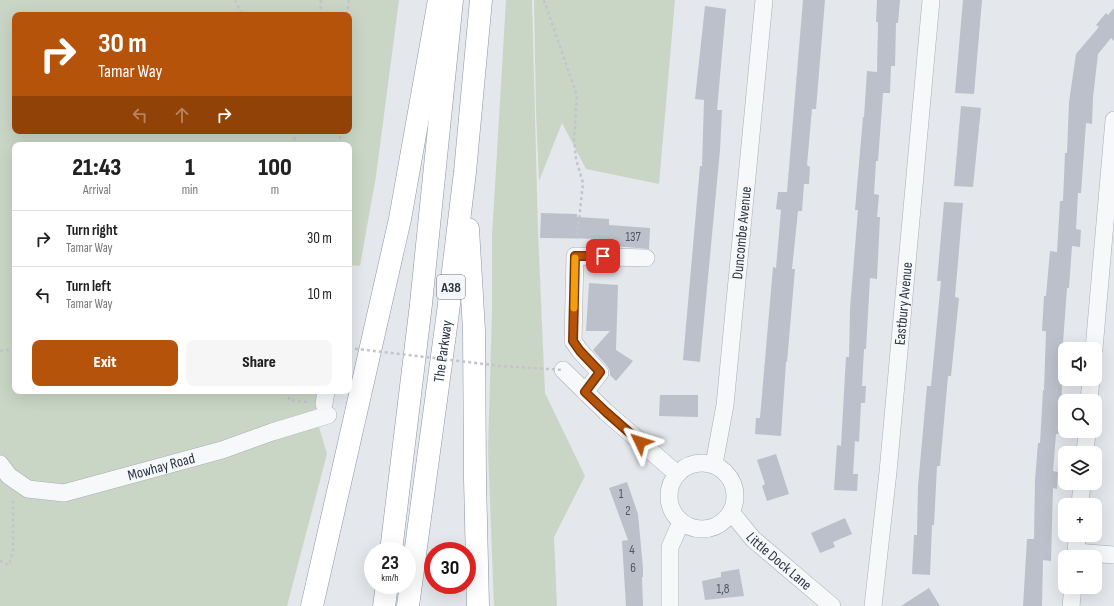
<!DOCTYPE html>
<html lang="en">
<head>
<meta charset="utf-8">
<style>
	:root { --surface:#fff; --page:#f6f6f6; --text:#222; --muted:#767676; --line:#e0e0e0; --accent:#b45309 }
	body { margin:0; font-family:"Sofia Sans Condensed",sans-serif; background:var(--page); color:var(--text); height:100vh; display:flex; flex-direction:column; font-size:15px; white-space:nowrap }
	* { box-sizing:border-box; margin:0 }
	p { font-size:13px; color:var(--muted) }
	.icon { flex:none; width:22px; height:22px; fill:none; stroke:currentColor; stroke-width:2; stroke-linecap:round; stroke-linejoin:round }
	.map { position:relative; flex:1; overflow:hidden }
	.drawer { position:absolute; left:12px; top:142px; width:340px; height:252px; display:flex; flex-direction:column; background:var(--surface); border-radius:8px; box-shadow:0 4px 16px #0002 }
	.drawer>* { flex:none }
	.hud { position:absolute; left:12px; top:12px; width:340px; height:122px; border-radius:8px; box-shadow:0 4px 16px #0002; background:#b45309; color:#fff; overflow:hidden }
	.tools { position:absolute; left:1058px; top:342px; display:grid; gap:8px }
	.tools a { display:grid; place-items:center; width:44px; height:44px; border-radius:8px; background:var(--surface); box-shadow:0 4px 16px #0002; font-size:20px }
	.speed { position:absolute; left:364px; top:542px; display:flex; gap:8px; font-size:20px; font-weight:700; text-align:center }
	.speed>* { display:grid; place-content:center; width:52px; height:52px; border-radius:50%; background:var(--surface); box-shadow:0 4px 16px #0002; line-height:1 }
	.speed small { font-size:10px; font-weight:400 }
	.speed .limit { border:6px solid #d22; background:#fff; color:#111 }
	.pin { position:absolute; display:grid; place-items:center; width:34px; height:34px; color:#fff; margin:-17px; border-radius:8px; box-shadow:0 2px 6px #0006 }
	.me { position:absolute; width:44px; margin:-22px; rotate:311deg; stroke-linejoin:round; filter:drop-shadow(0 0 3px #0008) }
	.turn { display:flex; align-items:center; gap:14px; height:84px; padding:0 20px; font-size:18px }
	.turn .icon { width:52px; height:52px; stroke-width:2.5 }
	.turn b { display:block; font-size:28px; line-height:34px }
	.lanes { display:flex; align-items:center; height:38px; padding:0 20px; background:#0003; justify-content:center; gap:20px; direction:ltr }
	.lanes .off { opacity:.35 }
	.eta { display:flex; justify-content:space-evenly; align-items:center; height:68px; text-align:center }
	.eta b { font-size:24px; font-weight:800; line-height:28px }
	.button { display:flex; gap:8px; margin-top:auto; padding:8px 20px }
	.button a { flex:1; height:46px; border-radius:8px; background:var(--accent); color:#fff; font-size:16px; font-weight:800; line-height:46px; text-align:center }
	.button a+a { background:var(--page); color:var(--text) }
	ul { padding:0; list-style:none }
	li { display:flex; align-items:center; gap:12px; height:56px; padding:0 20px; border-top:1px solid var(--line) }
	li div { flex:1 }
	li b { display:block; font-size:15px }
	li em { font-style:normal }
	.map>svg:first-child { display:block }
	.green { fill:#c9d6c5; fill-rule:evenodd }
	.building { fill:#bbc0ca }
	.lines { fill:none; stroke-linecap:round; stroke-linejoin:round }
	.street-casing { stroke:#a9aeb7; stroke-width:18 }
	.highway-casing { stroke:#8b94a3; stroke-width:23 }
	.path { stroke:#c2c5cb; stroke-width:2.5; stroke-dasharray:3 3; stroke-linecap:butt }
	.street { stroke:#f7f8fa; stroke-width:17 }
	.highway { stroke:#fff; stroke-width:22 }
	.path-bridge { stroke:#c2c5cb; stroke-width:2.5; stroke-dasharray:3 3; stroke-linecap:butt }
	.route-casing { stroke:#753606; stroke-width:10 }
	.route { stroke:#b45309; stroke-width:7 }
	.slow { stroke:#f59e0b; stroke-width:7 }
	.labels { text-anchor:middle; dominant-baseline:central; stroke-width:3; stroke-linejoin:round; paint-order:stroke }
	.number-label { font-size:13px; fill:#4f5766 }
	.shield { fill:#f4f6f9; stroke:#676e7b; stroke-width:1 }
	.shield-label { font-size:14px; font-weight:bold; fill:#2b3445 }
	.street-label { font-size:15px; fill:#2b3445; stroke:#f4f6f9 }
</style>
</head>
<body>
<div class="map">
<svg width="1114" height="606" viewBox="0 0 1114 606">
	<rect width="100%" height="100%" fill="#e4e7ec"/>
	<!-- green -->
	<g class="green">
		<path d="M0 0H399L376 176 360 266 349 265V145H15V391H322L320 405 314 410 327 454 287 606H0ZM15 15H349V131H15Z"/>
		<path d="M506 0H532L538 232 545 393 585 476 554 537 557 606H494L488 450 492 311V236Z"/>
		<path d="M534 0H675L659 184 586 169 562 123 539 181 536 111Z"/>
	</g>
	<!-- building -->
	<g class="building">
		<path d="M803 0H825L816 109H812L807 165 810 167 809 184H804L802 211H798L792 269H795L787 362H786L781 436 755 434 756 418H760L773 267 776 268 781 210 776 209 778 192H787Z"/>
		<path d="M877 0H900L898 23H896L895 66H891L890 93H883L878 161H876L874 194 879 195 877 217H880L877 279 870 278 866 349H864L862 386H866L865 403H861L859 442 855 441 853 474H858L857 491 834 490 837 445 841 446 846 357H849L850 309 858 210H855L863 117H864L867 71 877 72 878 22H876Z"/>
		<path d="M963 0H982L974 94 955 93Z"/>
		<path d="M705 6 726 9 717 110H722L720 150 700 362 683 360 700 166H702L704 100 695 99Z"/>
		<path d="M1114 8V41L1111 38 1098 54 1093 97 1092 124 1086 123 1081 193H1078L1076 229 1081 230 1080 247 1072 246 1069 288H1067L1063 343H1065V364L1063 363 1060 434H1056L1053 471 1058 472 1057 489 1053 488 1051 561 1043 560 1042 606H1023L1027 539H1034L1035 480 1038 443H1040L1043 390H1044L1046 331H1042L1044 296H1046L1050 251 1057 252 1060 201H1063L1065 153H1067L1069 102 1076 54 1099 27 1096 25 1106 13 1108 15Z"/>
		<path d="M961 106 981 108 973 187 954 186Z"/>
		<path d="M944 202 963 203 955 297 959 298 951 376H948L940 466H937L934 525H932L930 575 912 574 914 535H917L918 486 927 386H931L941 281H937Z"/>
		<path d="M541 213 577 214V217L609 219V225L650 228 649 249 615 246 616 239 540 238Z"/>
		<path d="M589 283 618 285 616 350 633 361 616 381 610 375V371L608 367 593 350 610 331H586Z"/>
		<path d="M660 395H698V417L659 416Z"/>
		<path d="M776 454 789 494 767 501 762 486 765 484 757 460Z"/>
		<path d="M627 482 638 514 643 568V577H642L643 606H626L622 541 628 540 609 488Z"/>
		<path d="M845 518 852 534 833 542 835 547 820 553 811 533Z"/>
		<path d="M739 569 744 596 705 600 702 581 721 577V572Z"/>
		<path d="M929 588 940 606H901Z"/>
	</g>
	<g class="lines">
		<!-- street casing -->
		<g class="street-casing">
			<g id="street">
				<path d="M1094 349 1114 120"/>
				<path d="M563 370 606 412 676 473"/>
				<path d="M585 392 600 373 580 351 573 341 575 256 646 258"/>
				<path d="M1089 401 1091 379"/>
				<path d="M324 404 326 391"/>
				<path d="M1085 453 1087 431"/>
				<circle cx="702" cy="496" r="33"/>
				<path id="s1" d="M0 464 9 476 28 489 64 493 222 450 272 432 328 415"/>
				<path id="s2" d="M714 464 725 405 764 0"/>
				<path d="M1080 505 1082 483"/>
				<path id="s3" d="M731 512 753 539 832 606"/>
				<path d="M1076 552 1114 555"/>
				<path d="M1076 557 1077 535"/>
				<path d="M670 606V547L681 522"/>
				<path id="s4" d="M873 606 888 472 931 0"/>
				<path d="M1071 606 1073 587"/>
			</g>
		</g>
		<!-- highway casing -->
		<g class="highway-casing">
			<g id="highway">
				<path d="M468 229 474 330 475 479 478 606"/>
				<path d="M391 551 421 304 452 0"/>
				<path d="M312 606 400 219 439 0"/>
				<path d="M384 606 387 585"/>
				<path id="s5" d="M408 606 448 312 465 172 481 0"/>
			</g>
		</g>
		<!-- path -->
		<g class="path">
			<path d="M235 0 242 15"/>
			<path d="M544 0 577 96 574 139 576 159 583 183 577 239"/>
			<path d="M320 15 321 0"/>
			<path d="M347 15 349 0"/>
			<path d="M295 131 294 137 297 145"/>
			<path d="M339 145 341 131"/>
			<path d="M0 351 15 349"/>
			<path d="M290 391 289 400 308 402"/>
			<path d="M0 561 9 565 13 551V501"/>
		</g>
		<!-- street -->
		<use href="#street" class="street"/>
		<!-- highway -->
		<use href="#highway" class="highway"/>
		<!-- path-bridge -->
		<path class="path-bridge" d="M349 348 501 366 563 370"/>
	</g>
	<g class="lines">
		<!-- route casing -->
		<g class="route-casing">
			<path id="route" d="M603 256H575L573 341 580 351 600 372 585 392 606 412 640 442"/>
		</g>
		<!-- route -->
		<use href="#route" class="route"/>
		<!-- slow -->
		<path class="slow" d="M574 308 575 258"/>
	</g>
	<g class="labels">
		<!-- number labels -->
		<g class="number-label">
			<text x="633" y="237">137</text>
			<text x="621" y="494">1</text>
			<text x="628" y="511">2</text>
			<text x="632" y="550">4</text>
			<text x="633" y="568">6</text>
			<text x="723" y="589">1,8</text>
		</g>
		<!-- shield labels -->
		<rect class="shield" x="437" y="275" width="28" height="24" rx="3"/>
		<g class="shield-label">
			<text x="451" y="287">A38</text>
		</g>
		<!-- street labels -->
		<g class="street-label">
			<text stroke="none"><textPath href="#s2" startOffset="233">Duncombe Avenue</textPath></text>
			<text stroke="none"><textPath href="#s4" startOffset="304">Eastbury Avenue</textPath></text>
			<text stroke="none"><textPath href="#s5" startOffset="257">The Parkway</textPath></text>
			<text stroke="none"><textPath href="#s1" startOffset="175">Mowhay Road</textPath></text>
			<text stroke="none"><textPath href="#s3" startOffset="69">Little Dock Lane</textPath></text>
		</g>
	</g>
</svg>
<div class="tools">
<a><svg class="icon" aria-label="sound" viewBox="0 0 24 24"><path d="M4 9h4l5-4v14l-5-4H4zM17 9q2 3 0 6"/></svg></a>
<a><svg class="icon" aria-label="search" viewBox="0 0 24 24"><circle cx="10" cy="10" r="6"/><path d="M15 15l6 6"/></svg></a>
<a><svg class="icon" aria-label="layers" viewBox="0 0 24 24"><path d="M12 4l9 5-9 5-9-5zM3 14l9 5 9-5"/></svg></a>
<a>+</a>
<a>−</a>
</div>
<div class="speed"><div>23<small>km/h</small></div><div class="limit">30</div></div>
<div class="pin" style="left:603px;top:256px;background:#d93025"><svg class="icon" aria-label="arrive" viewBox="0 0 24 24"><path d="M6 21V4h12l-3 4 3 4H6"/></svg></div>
<svg class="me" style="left:640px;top:442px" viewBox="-20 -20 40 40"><path d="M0-17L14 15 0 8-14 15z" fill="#b45309" stroke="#fff" stroke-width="4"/></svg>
<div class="hud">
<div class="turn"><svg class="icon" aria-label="right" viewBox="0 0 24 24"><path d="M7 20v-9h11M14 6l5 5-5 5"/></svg><div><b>30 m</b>Tamar Way</div></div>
<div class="lanes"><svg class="icon off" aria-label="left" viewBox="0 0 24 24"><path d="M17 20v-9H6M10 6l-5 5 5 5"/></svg><svg class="icon off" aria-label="ahead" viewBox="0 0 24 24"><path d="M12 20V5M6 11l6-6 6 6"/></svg><svg class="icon" aria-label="right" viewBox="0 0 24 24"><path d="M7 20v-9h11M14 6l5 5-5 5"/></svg></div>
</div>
<section class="drawer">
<div class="eta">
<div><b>21:43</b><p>Arrival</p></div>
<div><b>1</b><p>min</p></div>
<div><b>100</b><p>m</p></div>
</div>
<ul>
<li><svg class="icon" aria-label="right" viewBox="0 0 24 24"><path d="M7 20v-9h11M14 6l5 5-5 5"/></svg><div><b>Turn right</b><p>Tamar Way</p></div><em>30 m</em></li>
<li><svg class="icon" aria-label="left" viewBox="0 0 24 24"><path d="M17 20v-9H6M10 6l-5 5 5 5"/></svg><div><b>Turn left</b><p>Tamar Way</p></div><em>10 m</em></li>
</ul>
<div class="button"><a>Exit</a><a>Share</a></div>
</section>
</div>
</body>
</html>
